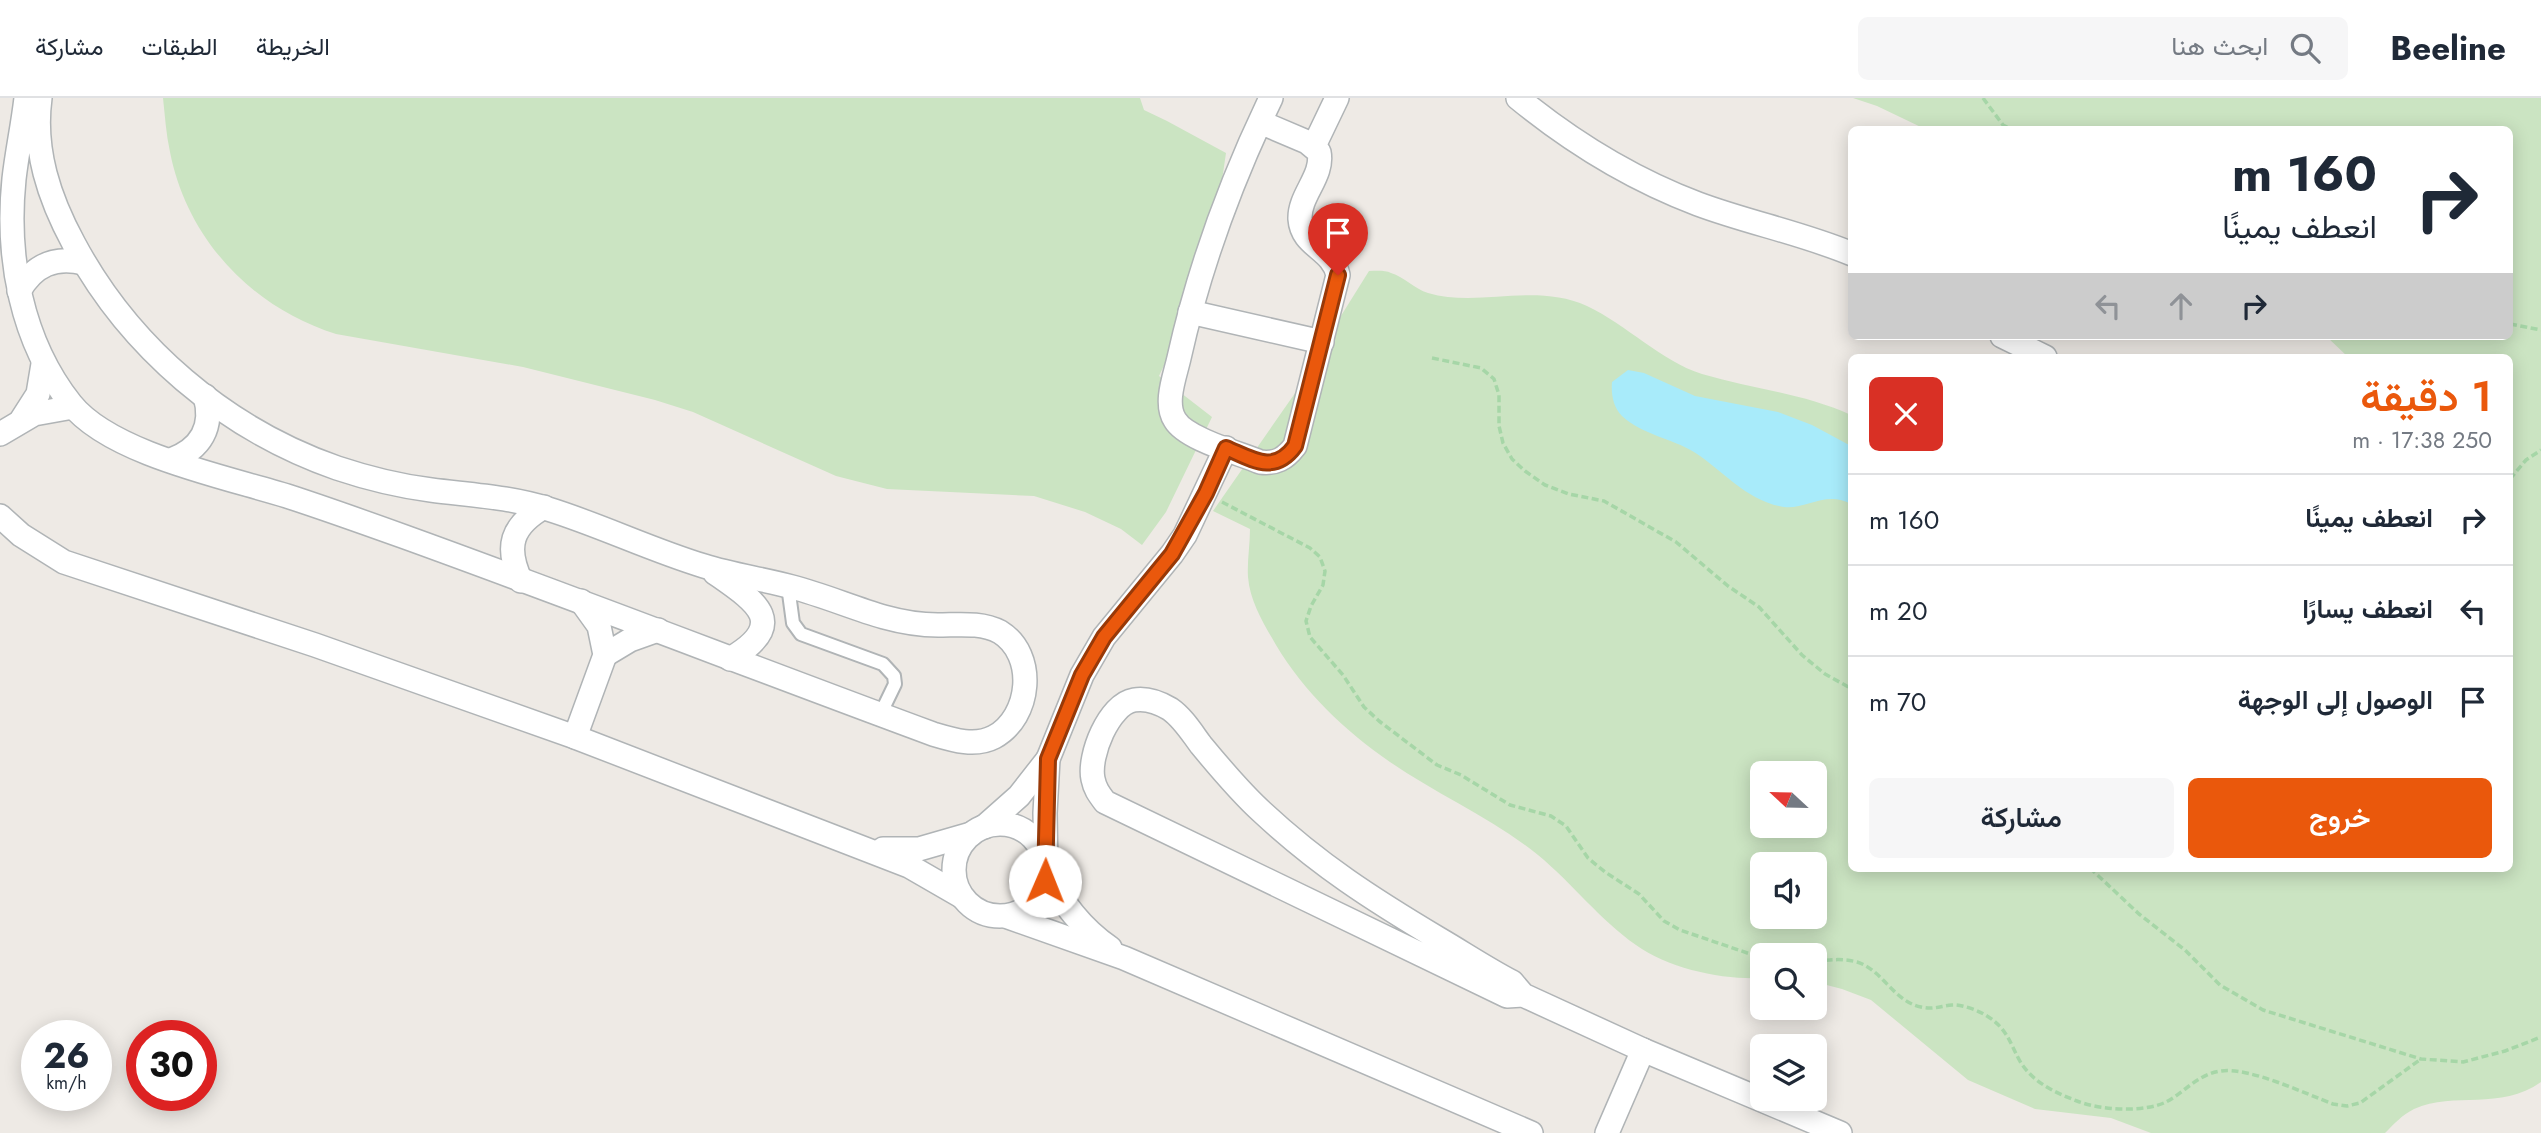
<!DOCTYPE html>
<html lang="ar">
<head>
<meta charset="utf-8">
<style>
	:root { --surface:#fff; --page:#f6f6f7; --text:#1f2937; --muted:#747a83; --line:#e0e1e3; --accent:#ea580c }
	body { margin:0; font-family:Jost,Vazirmatn,sans-serif; background:var(--page); color:var(--text); direction:rtl; height:100vh; display:flex; flex-direction:column; font-size:26px; white-space:nowrap }
	* { box-sizing:border-box; margin:0 }
	p { font-size:23px; color:var(--muted) }
	.icon { flex:none; width:38px; height:38px; fill:none; stroke:currentColor; stroke-width:2; stroke-linecap:round; stroke-linejoin:round }
	.map { position:relative; flex:1; overflow:hidden; direction:ltr }
	.sheet { position:absolute; left:1848px; top:256px; width:665px; height:518px; display:flex; flex-direction:column; background:var(--surface); border-radius:10px; box-shadow:0 4px 18px #0003; direction:rtl }
	.sheet>* { flex:none }
	.hud { position:absolute; left:1848px; top:28px; width:665px; height:214px; border-radius:10px; box-shadow:0 4px 18px #0003; direction:rtl; background:#fff; color:var(--text); overflow:hidden }
	.needle { width:46px; rotate:292deg }
	.fabs { position:absolute; left:1750px; top:663px; display:grid; gap:14px }
	.fabs a { display:grid; place-items:center; width:77px; height:77px; border-radius:10px; background:var(--surface); box-shadow:0 4px 18px #0003; font-size:35px }
	.speed { position:absolute; left:21px; top:922px; display:flex; gap:14px; font-size:35px; font-weight:700; text-align:center }
	.speed>* { display:grid; place-content:center; width:91px; height:91px; border-radius:50%; background:var(--surface); box-shadow:0 4px 18px #0003; line-height:1 }
	.speed small { font-size:18px; font-weight:400 }
	.speed .limit { border:10px solid #d22; background:#fff; color:#111 }
	.pin { position:absolute; display:grid; place-items:center; width:60px; height:60px; color:#fff; margin:-72px -30px; border-radius:50% 50% 50% 0; rotate:-45deg; box-shadow:0 0 7px #0007 }
	.pin .icon { rotate:45deg }
	.me { position:absolute; width:77px; margin:-38px; rotate:1deg; stroke-linejoin:round; filter:drop-shadow(0 0 5px #0008) }
	.turn { display:flex; align-items:center; gap:24px; height:147px; padding:0 21px; font-size:32px }
	.turn .icon { width:91px; height:91px; stroke-width:2.5 }
	.turn b { display:block; font-size:49px; line-height:60px }
	.lanes { display:flex; align-items:center; height:66px; padding:0 21px; background:#0003; justify-content:center; gap:35px; direction:ltr }
	.lanes .off { opacity:.35 }
	.round { display:grid; place-items:center; flex:none; width:74px; height:74px; border-radius:10px; background:var(--page) }
	.headline { display:flex; align-items:center; justify-content:space-between; height:119px; padding:0 21px }
	h1 { font-size:42px; font-weight:600; line-height:52px; color:var(--accent) }
	.button { display:flex; gap:14px; margin-top:auto; padding:14px 21px }
	.button a { flex:1; height:80px; border-radius:10px; background:var(--accent); color:#fff; font-size:28px; font-weight:600; line-height:80px; text-align:center }
	.button a+a { background:var(--page); color:var(--text) }
	ul { padding:0; list-style:none }
	li { display:flex; align-items:center; gap:21px; height:91px; padding:0 21px; border-top:2px solid var(--line) }
	li div { flex:1 }
	li b { display:block; font-size:26px }
	li em { font-style:normal }
	header { display:flex; align-items:center; gap:42px; box-sizing:border-box; height:98px; padding:0 35px; background:var(--surface); border-bottom:2px solid var(--line) }
	header strong { font-size:33px }
	nav { display:flex; gap:38px; margin-inline-start:auto; font-size:24px }
	.search { width:490px; height:63px; background:var(--page); display:flex; align-items:center; gap:18px; box-sizing:border-box; padding:0 24px; border-radius:10px; color:var(--muted); font-size:26px }
	.map>svg:first-child { display:block }
	.green { fill:#cbe4c2; fill-rule:evenodd }
	.water { fill:#a8ebfa }
	.lines { fill:none; stroke-linecap:round; stroke-linejoin:round }
	.service-casing { stroke:#b0b4b6; stroke-width:16 }
	.minor-casing { stroke:#b0b4b6; stroke-width:26 }
	.path { stroke:#a6d6a7; stroke-width:3.5; stroke-dasharray:7 3.5; stroke-linecap:butt }
	.service { stroke:#fff; stroke-width:12 }
	.minor { stroke:#fff; stroke-width:23 }
	.route-casing { stroke:#983908; stroke-width:18 }
	.route { stroke:#ea580c; stroke-width:12 }
</style>
</head>
<body>
<header>
<strong>Beeline</strong>
<div class="search"><svg class="icon" aria-label="search" viewBox="0 0 24 24"><circle cx="10" cy="10" r="6"/><path d="M15 15l6 6"/></svg>ابحث هنا</div>
<nav><a>الخريطة</a><a>الطبقات</a><a>مشاركة</a></nav>
</header>
<div class="map">
<svg width="2541" height="1035" viewBox="0 0 2541 1035">
	<rect width="100%" height="100%" fill="#eeeae5"/>
	<!-- green -->
	<g class="green">
		<path d="M163 0H1140L1144 12 1167 23 1226 55 1215 130 1193 206 1159 278 1212 319 1166 414 1142 447 1121 431 1085 414 1034 398 887 391 836 378 693 314 655 302 523 269 336 236C252 210 187 141 170 54 166 36 165 18 163 0Z"/>
		<path d="M1853 0H2541V984C2500 1013 2455 993 2414 1011 2402 1017 2394 1026 2385 1035H2151L2111 1020 2035 1011 1968 982 1871 902 1842 891 1815 884V858H1762V880C1723 882 1669 871 1636 847 1600 822 1572 785 1538 757 1492 720 1438 697 1390 664 1345 633 1304 594 1276 547 1264 526 1250 504 1248 479 1247 464 1250 447 1250 431L1213 413 1300 288 1329 237 1369 173C1376 173 1385 172 1391 175 1404 179 1415 191 1428 195 1479 210 1534 184 1587 208 1627 227 1661 263 1702 276 1752 291 1803 295 1851 317L1852 770H2510V259H2348L2326 238H2510V32L1925 31 1877 8ZM1762 676H1815V728H1762ZM1762 766H1815V819H1762Z"/>
	</g>
	<!-- water -->
	<path class="water" d="M1628 272 1644 275 1695 298 1778 314 1812 327 1851 348V406C1827 392 1804 412 1784 409 1746 403 1724 373 1694 354 1671 340 1643 337 1622 318 1613 309 1611 296 1612 284Z"/>
	<g class="lines">
		<!-- service casing -->
		<g class="service-casing">
			<path id="service" d="M788 488 793 525 801 536 883 566 894 578 895 586 880 617"/>
		</g>
		<!-- minor casing -->
		<g class="minor-casing">
			<g id="minor">
				<path d="M26 0C23 27 17 54 14 81 6 159 21 243 71 306 111 356 226 379 287 398 327 411 366 425 405 439 582 503 757 571 933 636 953 642 975 649 994 639 1031 619 1037 557 1000 534 981 524 959 527 938 527 920 527 902 524 884 519 853 510 823 497 792 489 763 481 732 477 704 468 651 452 600 427 548 411 511 399 470 397 431 392 399 388 367 380 337 370 225 331 129 249 74 146 49 100 33 52 40 0"/>
				<path d="M1518 0C1573 45 1632 81 1698 106 1749 125 1802 135 1852 156"/>
				<path d="M1260 24 1307 44 1319 54C1324 78 1299 97 1300 121 1302 149 1332 150 1338 177L1295 348C1285 361 1276 366 1260 364 1239 355 1186 341 1175 322 1164 305 1175 278 1179 260 1199 170 1231 83 1271 0"/>
				<path d="M1314 48 1337 0"/>
				<path d="M19 193C34 167 55 158 84 165"/>
				<path d="M1190 214 1322 244"/>
				<path d="M2002 238 2045 259"/>
				<path d="M22 321 38 296 43 266"/>
				<path d="M0 336 34 316 73 309"/>
				<path d="M171 362C201 351 214 329 205 298"/>
				<path d="M0 418 21 437 64 464 315 547 575 639 909 768 961 798"/>
				<path d="M715 475C755 503 791 525 730 561"/>
				<path d="M521 483C505 449 511 428 544 409"/>
				<path d="M605 557 630 542 658 532"/>
				<path d="M575 639 605 557 599 528 581 503"/>
				<circle cx="1000" cy="772" r="46"/>
				<path d="M984 729 1019 698 1048 661"/>
				<path d="M883 751H919L971 736"/>
				<path d="M1046 770 1045 715 1048 661 1082 577 1104 539 1172 456 1185 437 1226 350"/>
				<path d="M1046 775C1063 805 1081 830 1110 850"/>
				<path d="M1008 819 1124 860 1531 1035"/>
				<path d="M1523 897 1507 898 1105 704C1099 696 1095 691 1093 681 1088 658 1109 606 1134 602 1146 600 1160 605 1170 611 1183 620 1192 635 1201 647 1220 670 1240 694 1262 714 1319 767 1372 801 1439 841 1463 855 1487 871 1512 884L1523 897 1643 952 1840 1035"/>
				<path d="M1607 1035 1643 952"/>
			</g>
		</g>
		<!-- path -->
		<g class="path">
			<path d="M1983 0 2003 27 2013 32"/>
			<path d="M2510 226 2541 232"/>
			<path d="M1432 260 1481 270 1494 281 1499 297V328L1503 345 1512 361 1525 373 1545 387 1569 396 1604 403 1676 444 1728 488 1759 509 1802 557 1825 576 1852 591"/>
			<path d="M2510 381 2526 362 2541 352"/>
			<path d="M1222 404 1310 450 1320 459 1325 473 1323 487 1311 508 1306 523 1310 539 1343 577 1364 609 1379 623 1437 667 1461 677 1510 707 1551 718 1566 728 1588 760 1605 774 1639 796 1664 823 1680 832 1762 860"/>
			<path d="M2090 770 2139 816 2185 852 2220 887 2263 912 2421 961 2463 964 2505 953 2541 939"/>
			<path d="M1815 863C1830 862 1842 860 1857 864 1883 872 1893 903 1921 909 1933 912 1941 908 1952 907 1961 906 1980 913 1987 918 2008 931 2010 946 2021 965 2034 985 2056 995 2077 1003 2100 1012 2143 1015 2166 1004 2185 994 2198 976 2221 973 2249 969 2304 995 2333 1006L2347 1008 2360 1005 2421 961"/>
		</g>
		<!-- service -->
		<use href="#service" class="service"/>
		<!-- minor -->
		<use href="#minor" class="minor"/>
	</g>
	<g class="lines">
		<!-- route casing -->
		<g class="route-casing">
			<path id="route" d="M1045 783 1048 661 1082 577 1104 539 1172 456 1206 395 1226 350C1252 361 1274 377 1295 348L1338 177"/>
		</g>
		<!-- route -->
		<use href="#route" class="route"/>
	</g>
</svg>
<div class="fabs">
<a><svg class="needle" viewBox="-14 -14 28 28"><path d="M0-13l5 13h-10z" fill="#e53935"/><path d="M0 13l5-13h-10z" fill="#747a83"/></svg></a>
<a><svg class="icon" aria-label="sound" viewBox="0 0 24 24"><path d="M4 9h4l5-4v14l-5-4H4zM17 9q2 3 0 6"/></svg></a>
<a><svg class="icon" aria-label="search" viewBox="0 0 24 24"><circle cx="10" cy="10" r="6"/><path d="M15 15l6 6"/></svg></a>
<a><svg class="icon" aria-label="layers" viewBox="0 0 24 24"><path d="M12 4l9 5-9 5-9-5zM3 14l9 5 9-5"/></svg></a>
</div>
<div class="speed"><div>26<small>km/h</small></div><div class="limit">30</div></div>
<div class="pin" style="left:1338px;top:177px;background:#d93025"><svg class="icon" aria-label="arrive" viewBox="0 0 24 24"><path d="M6 21V4h12l-3 4 3 4H6"/></svg></div>
<svg class="me" style="left:1045px;top:783px" viewBox="-20 -20 40 40"><circle r="19" fill="#fff"/><path d="M0-13L10 11 0 6-10 11z" fill="#ea580c"/></svg>
<div class="hud">
<div class="turn"><svg class="icon" aria-label="right" viewBox="0 0 24 24"><path d="M7 20v-9h11M14 6l5 5-5 5"/></svg><div><b>160 m</b>انعطف يمينًا</div></div>
<div class="lanes"><svg class="icon off" aria-label="left" viewBox="0 0 24 24"><path d="M17 20v-9H6M10 6l-5 5 5 5"/></svg><svg class="icon off" aria-label="ahead" viewBox="0 0 24 24"><path d="M12 20V5M6 11l6-6 6 6"/></svg><svg class="icon" aria-label="right" viewBox="0 0 24 24"><path d="M7 20v-9h11M14 6l5 5-5 5"/></svg></div>
</div>
<section class="sheet">
<div class="headline"><div><h1>1 دقيقة</h1><p>250 m · 17:38</p></div><a class="round" style="background:#d93025;color:#fff"><svg class="icon" aria-label="close" viewBox="0 0 24 24"><path d="M6 6l12 12M18 6L6 18"/></svg></a></div>
<ul>
<li><svg class="icon" aria-label="right" viewBox="0 0 24 24"><path d="M7 20v-9h11M14 6l5 5-5 5"/></svg><div><b>انعطف يمينًا</b></div><em>160 m</em></li>
<li><svg class="icon" aria-label="left" viewBox="0 0 24 24"><path d="M17 20v-9H6M10 6l-5 5 5 5"/></svg><div><b>انعطف يسارًا</b></div><em>20 m</em></li>
<li><svg class="icon" aria-label="arrive" viewBox="0 0 24 24"><path d="M6 21V4h12l-3 4 3 4H6"/></svg><div><b>الوصول إلى الوجهة</b></div><em>70 m</em></li>
</ul>
<div class="button"><a>خروج</a><a>مشاركة</a></div>
</section>
</div>
</body>
</html>
